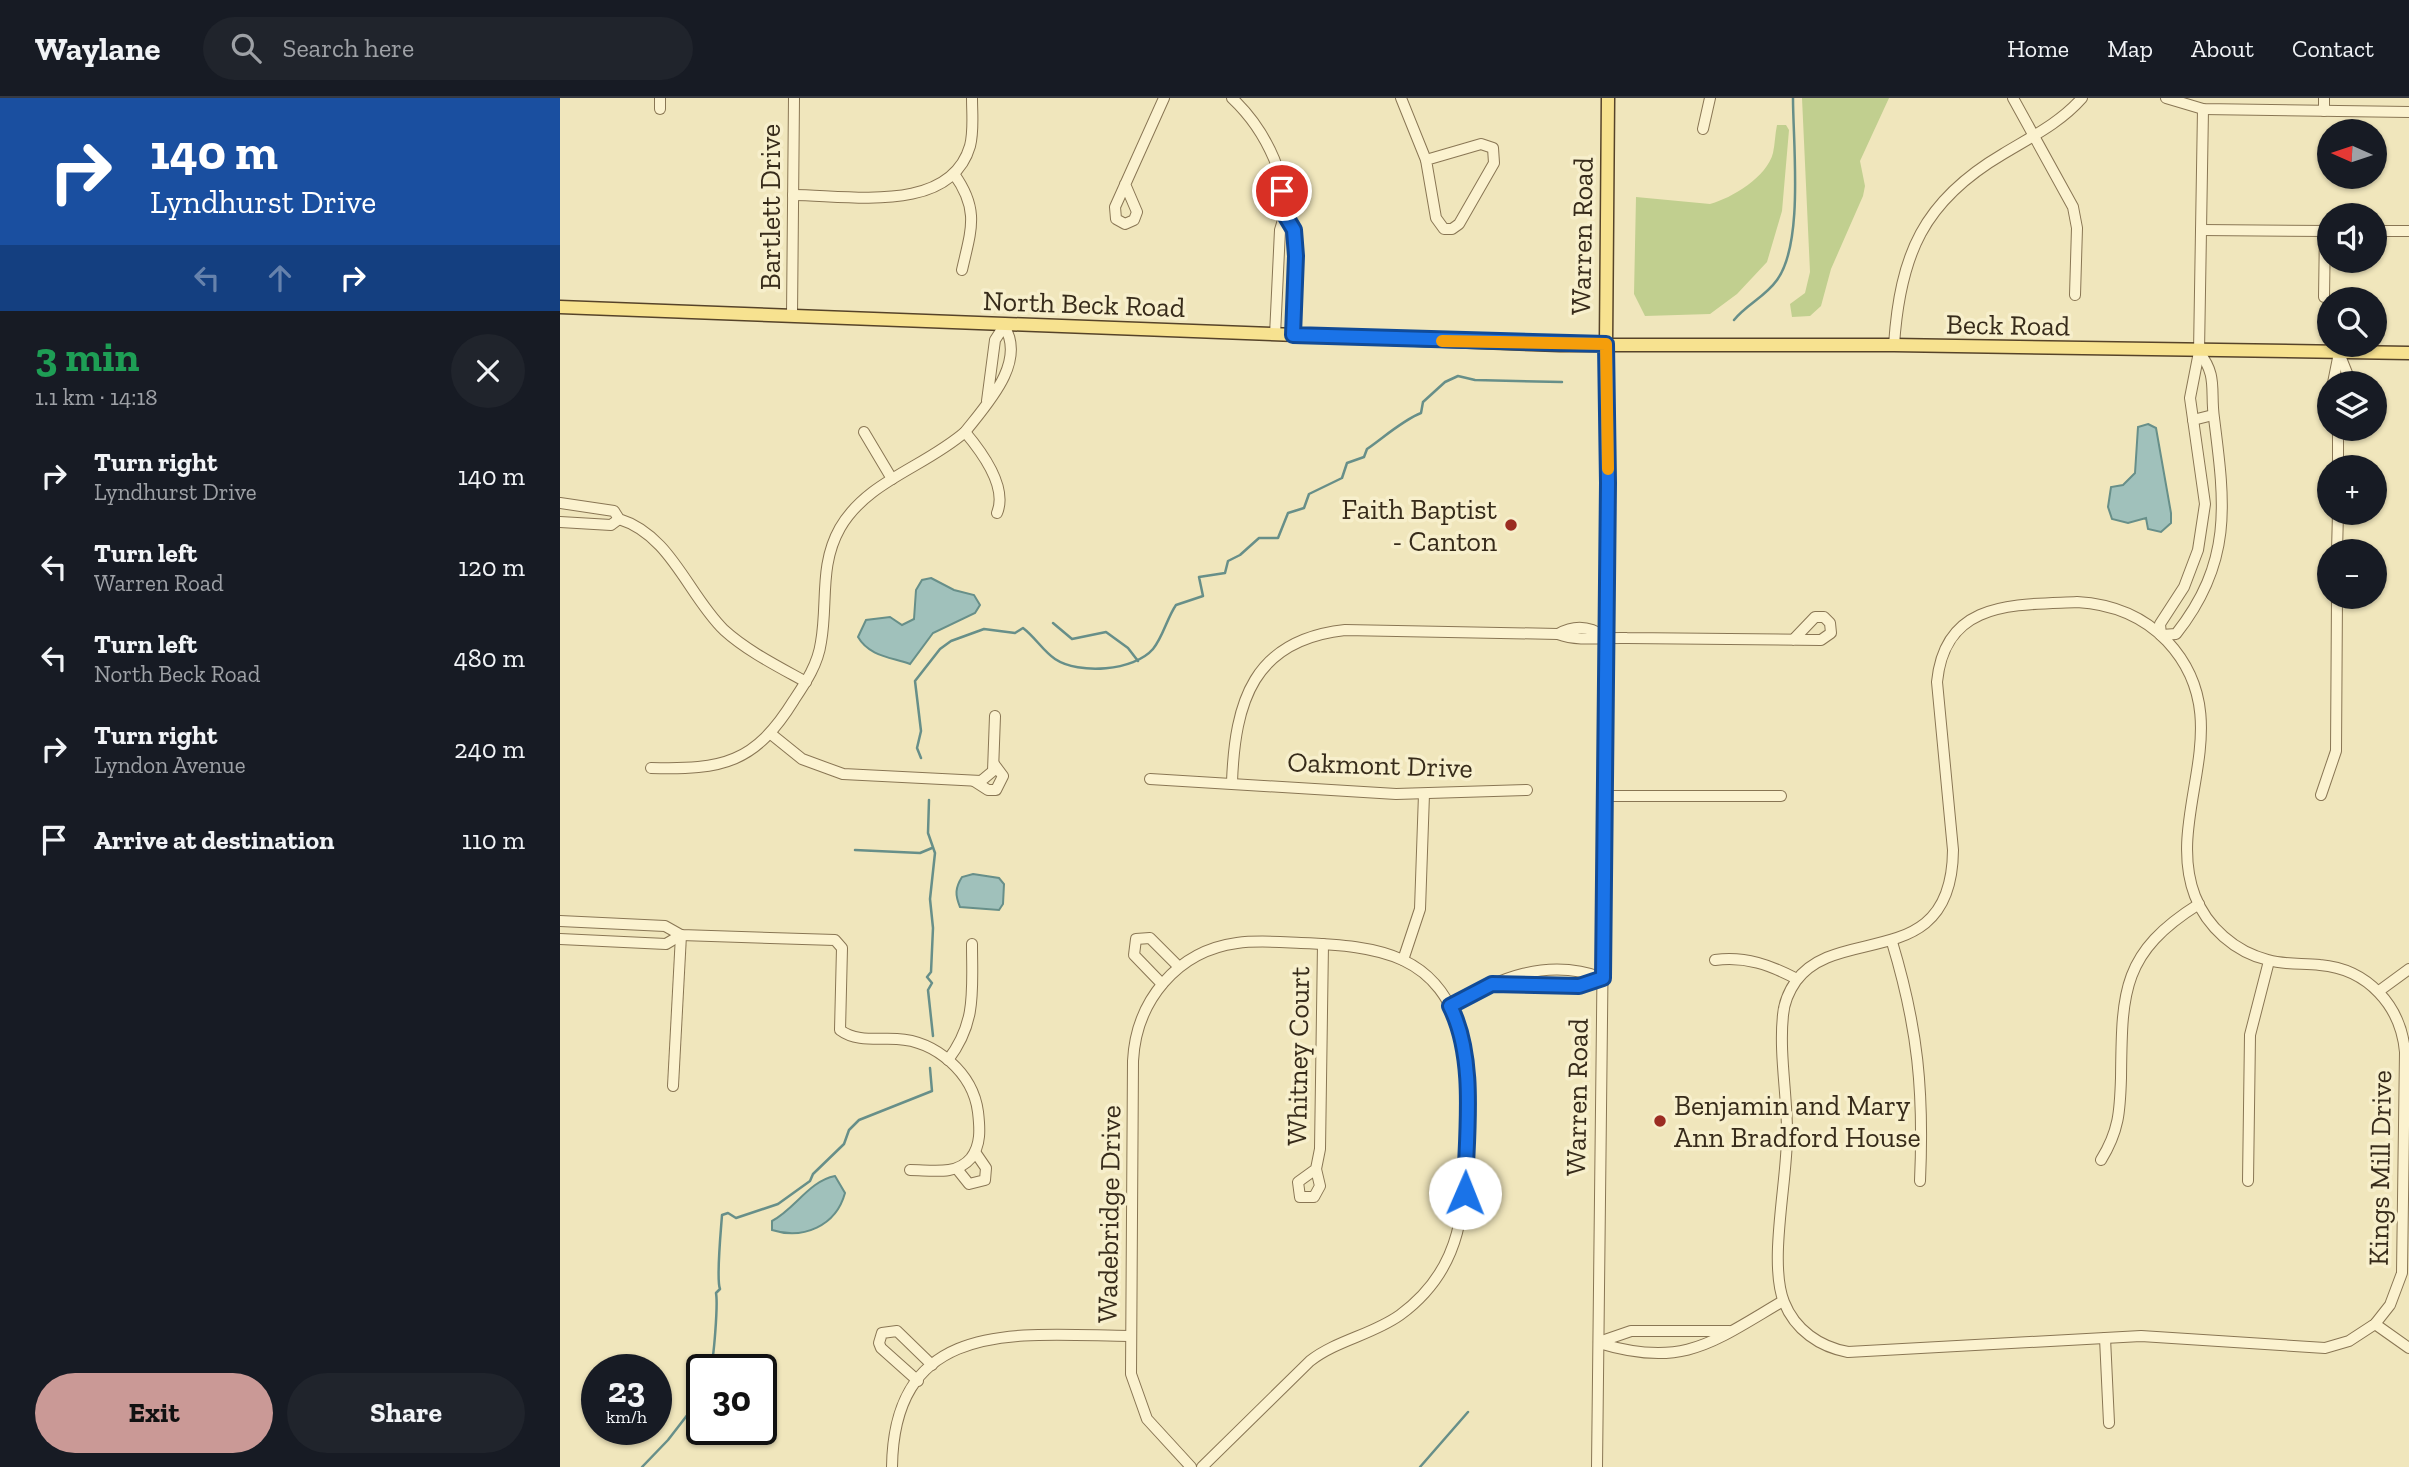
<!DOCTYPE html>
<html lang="en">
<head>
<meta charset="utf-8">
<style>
	:root { --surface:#171b24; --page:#20242c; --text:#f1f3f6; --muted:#9ea1a6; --line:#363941; --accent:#ca9996 }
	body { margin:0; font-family:"Zilla Slab",serif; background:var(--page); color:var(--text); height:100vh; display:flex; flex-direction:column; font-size:26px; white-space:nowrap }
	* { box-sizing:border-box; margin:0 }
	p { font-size:23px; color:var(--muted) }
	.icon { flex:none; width:38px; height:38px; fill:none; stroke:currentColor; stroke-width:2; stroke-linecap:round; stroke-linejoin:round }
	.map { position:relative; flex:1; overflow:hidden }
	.drawer { display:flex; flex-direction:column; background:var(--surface); width:560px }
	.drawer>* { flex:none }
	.hud { background:#1a4fa0; color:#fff; overflow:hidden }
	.needle { width:46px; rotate:273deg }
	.tools { position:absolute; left:1757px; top:21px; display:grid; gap:14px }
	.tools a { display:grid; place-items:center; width:70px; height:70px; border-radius:50%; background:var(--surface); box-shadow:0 2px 5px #0004; font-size:35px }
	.speed { position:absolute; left:21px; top:1256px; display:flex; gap:14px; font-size:35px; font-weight:700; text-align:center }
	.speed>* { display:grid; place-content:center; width:91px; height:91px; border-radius:50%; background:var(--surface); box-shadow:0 2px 5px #0004; line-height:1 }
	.speed small { font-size:18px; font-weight:400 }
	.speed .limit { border:4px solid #111; border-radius:10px; background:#fff; color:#111 }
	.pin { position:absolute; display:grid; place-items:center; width:60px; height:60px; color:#fff; margin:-30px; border:4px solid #fff; border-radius:50%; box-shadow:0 2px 7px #0007 }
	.me { position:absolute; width:77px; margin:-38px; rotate:1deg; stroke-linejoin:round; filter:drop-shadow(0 0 5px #0008) }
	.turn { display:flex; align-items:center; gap:24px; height:147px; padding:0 35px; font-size:32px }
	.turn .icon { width:91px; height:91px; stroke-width:2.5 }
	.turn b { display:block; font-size:49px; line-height:60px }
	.lanes { display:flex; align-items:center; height:66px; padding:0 35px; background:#0003; justify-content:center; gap:35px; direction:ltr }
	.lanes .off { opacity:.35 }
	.round { display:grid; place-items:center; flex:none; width:74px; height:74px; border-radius:37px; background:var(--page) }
	.summary { display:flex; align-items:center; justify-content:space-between; height:119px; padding:0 35px }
	h1 { font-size:42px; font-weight:800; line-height:52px; color:#1e9e55 }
	.cta { display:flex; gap:14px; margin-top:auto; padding:14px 35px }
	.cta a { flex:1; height:80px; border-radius:42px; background:var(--accent); color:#111; font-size:28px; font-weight:800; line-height:80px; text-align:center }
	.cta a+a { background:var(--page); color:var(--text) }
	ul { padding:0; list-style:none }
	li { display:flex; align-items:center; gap:21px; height:91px; padding:0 35px }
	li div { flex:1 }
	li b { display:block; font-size:26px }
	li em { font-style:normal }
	header { display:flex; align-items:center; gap:42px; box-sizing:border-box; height:98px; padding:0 35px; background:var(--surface); border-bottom:2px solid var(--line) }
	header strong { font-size:33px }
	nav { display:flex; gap:38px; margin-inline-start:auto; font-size:24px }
	.search { width:490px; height:63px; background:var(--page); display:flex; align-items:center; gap:18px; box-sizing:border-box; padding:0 24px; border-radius:38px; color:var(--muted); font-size:26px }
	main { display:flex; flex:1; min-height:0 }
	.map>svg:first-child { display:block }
	.green { fill:#c1cf8f }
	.water { fill:#a0c1bb; stroke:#678f89; stroke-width:2 }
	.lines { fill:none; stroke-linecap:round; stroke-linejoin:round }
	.stream { stroke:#678f89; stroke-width:2.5 }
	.minor-casing { stroke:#897654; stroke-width:12 }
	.major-casing { stroke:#564329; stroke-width:15 }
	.minor { stroke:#fbf2cf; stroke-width:10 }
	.major { stroke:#f7e290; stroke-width:12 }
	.route-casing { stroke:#114b97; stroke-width:18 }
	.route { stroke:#1a73e8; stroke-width:12 }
	.slow { stroke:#f59e0b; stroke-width:12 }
	.poi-dot { fill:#9b2c21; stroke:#f7efcc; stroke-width:2.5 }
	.labels { text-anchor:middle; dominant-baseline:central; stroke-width:7; stroke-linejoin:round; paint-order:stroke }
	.street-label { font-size:28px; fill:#372b1a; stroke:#f7efcc }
	.poi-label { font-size:28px; fill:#372b1a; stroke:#f7efcc; text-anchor:end }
</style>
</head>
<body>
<header>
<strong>Waylane</strong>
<div class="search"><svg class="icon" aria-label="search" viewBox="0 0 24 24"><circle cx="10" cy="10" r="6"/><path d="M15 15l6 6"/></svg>Search here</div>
<nav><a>Home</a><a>Map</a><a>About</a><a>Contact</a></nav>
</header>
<main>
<section class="drawer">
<div class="hud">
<div class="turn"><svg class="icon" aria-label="right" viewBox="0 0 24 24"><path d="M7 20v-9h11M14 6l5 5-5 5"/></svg><div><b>140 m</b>Lyndhurst Drive</div></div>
<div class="lanes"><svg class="icon off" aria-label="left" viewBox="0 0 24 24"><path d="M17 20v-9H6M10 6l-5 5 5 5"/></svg><svg class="icon off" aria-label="ahead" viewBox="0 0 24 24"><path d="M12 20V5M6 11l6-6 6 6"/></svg><svg class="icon" aria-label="right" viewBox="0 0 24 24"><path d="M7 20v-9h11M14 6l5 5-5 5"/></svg></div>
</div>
<div class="summary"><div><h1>3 min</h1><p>1.1 km · 14:18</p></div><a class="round"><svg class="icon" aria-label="close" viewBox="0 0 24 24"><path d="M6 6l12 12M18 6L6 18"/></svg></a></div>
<ul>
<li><svg class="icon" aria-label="right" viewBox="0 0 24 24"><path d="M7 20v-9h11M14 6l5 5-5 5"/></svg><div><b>Turn right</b><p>Lyndhurst Drive</p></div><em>140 m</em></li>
<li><svg class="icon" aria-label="left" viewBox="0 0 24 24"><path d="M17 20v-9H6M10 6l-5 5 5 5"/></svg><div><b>Turn left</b><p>Warren Road</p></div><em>120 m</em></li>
<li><svg class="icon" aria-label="left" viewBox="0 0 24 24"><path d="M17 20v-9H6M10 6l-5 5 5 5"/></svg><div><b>Turn left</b><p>North Beck Road</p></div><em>480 m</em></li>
<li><svg class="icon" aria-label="right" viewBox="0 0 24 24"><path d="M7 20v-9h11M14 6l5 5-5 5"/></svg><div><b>Turn right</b><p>Lyndon Avenue</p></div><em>240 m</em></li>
<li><svg class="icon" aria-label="arrive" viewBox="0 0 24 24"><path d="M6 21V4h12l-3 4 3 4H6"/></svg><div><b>Arrive at destination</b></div><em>110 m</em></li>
</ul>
<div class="cta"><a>Exit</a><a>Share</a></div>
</section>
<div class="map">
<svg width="1849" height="1369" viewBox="0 0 1849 1369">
	<rect width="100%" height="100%" fill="#f0e6bc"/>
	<!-- green -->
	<g class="green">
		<path d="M1242 0H1329L1300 63 1305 88 1303 98 1271 171 1261 208 1250 218 1232 219 1230 206 1245 195 1250 174Z"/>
		<path d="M1217 27H1226L1229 32 1222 113 1207 164 1177 196 1150 216 1085 218 1074 196 1076 99 1150 106C1172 100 1207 79 1213 55 1215 46 1215 36 1217 27Z"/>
	</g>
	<!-- water -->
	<g class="water">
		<path d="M1588 326 1596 330 1611 415V425L1601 434 1588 431 1586 420 1568 425 1552 421 1548 409 1551 389 1563 387 1575 375 1578 329Z"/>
		<path d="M371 480 394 492 414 497 420 507 415 515 373 535 350 566C330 559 309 558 298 539L306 522 330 519 342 527 354 521 356 492 362 482Z"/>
		<path d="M413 776 439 780 444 786 443 806 439 812 400 809C395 797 395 790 402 779Z"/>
		<path d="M275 1078 285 1095C276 1128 243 1142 212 1132V1123C235 1111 249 1083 275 1078Z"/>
	</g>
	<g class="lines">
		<!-- stream -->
		<g class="stream">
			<path d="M1174 222C1187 206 1205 199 1217 182 1244 145 1233 47 1233 0"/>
			<path d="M493 525 512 541 546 534 568 550 578 563"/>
			<path d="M361 660 357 650 361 633 355 583 380 551 391 543 424 531 455 535 463 530C475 539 483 553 495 561 519 577 574 573 593 551 603 539 607 520 616 507L643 498 639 479 665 475 668 463 680 457 699 440H718L728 415 744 410 749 396 782 380 787 365 804 359 807 351C823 340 843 322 861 315L863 304 885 284 898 278 915 282 1002 284"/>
			<path d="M369 702 368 735 375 755 370 801 373 830 371 874 367 879 372 885 368 892 373 938"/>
			<path d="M295 752 360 755 372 750"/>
			<path d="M150 1272C154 1263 158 1206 156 1195L160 1191C156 1181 161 1132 162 1117L168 1115 176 1120 218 1106 250 1083 253 1076 284 1046 289 1032 299 1022 372 993 370 970"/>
			<path d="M82 1369 108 1342 142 1298"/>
			<path d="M860 1369 908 1314"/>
		</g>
		<!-- minor casing -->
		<g class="minor-casing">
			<g id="minor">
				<path d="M672 0C704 30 736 88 720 132L715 237"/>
				<path d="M841 0 866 62"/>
				<path d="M1453 0 1513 109 1517 130 1515 197"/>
				<path d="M1606 0 1643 11 1849 14"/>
				<path d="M100 11V0"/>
				<path d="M1764 13V0"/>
				<path d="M1143 31 1150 0"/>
				<path d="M921 46 933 50 934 65 899 126 892 131H884L876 120 866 62Z"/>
				<path d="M394 76C420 112 411 132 402 172"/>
				<path d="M565 86 577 114 574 122 565 126 556 121 555 109 604 0"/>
				<path d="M233 97C288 97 390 117 410 48 414 33 412 16 412 0"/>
				<path d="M725 117C745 150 736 200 733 237"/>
				<path d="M1641 132 1769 133"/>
				<path d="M1815 133H1849"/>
				<path d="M1764 199 1765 133"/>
				<path d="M232 218 234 0"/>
				<path d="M1334 247C1340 157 1363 103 1443 56 1471 39 1500 25 1522 0"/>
				<path d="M1779 255 1787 275 1786 285"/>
				<path d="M1773 285 1779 255"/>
				<path d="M1633 322 1653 317"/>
				<path d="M304 334 332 381"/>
				<path d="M405 334C421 353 448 389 437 415"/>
				<path d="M1778 369V331"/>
				<path d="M0 405 54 413 59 421C111 437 128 497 164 532 187 553 219 569 246 584"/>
				<path d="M0 424 51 427 59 421"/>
				<path d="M1777 453 1778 415"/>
				<path d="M1517 504C1552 506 1582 517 1607 543 1683 624 1603 715 1635 798 1647 829 1675 854 1708 862 1725 867 1743 865 1760 867 1808 871 1841 908 1845 954L1842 1175 1830 1207 1815 1226 1789 1243 1765 1250 1581 1238 1288 1254C1260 1249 1235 1232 1224 1204 1208 1164 1228 1080 1227 1034 1227 996 1219 955 1223 917 1224 905 1229 893 1236 883 1278 825 1392 876 1393 752L1377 584C1385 502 1454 507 1517 504Z"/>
				<path d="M998 536C1014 527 1030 528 1045 539"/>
				<path d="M1601 537 1600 526 1624 489 1638 452 1645 406 1630 300 1639 254 1643 11"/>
				<path d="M1601 537 1616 536C1673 464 1665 406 1654 320 1650 292 1658 278 1639 254"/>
				<path d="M211 636 242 661 283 676 421 683 433 673 435 618"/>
				<path d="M91 670C163 672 195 665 234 602 246 584 258 566 261 544 268 505 259 467 280 430 307 383 365 369 405 334 427 306 467 264 444 228L435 242 427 303"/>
				<path d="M590 681 836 696 967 692"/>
				<path d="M414 683 428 692H436L443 678 434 666"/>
				<path d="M672 684C675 604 693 542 785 532L998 536C1020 544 1044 539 1067 540L1261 542 1271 535 1270 525 1264 519H1255L1233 542"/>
				<path d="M1761 697 1776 653 1777 499"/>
				<path d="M1043 698H1221"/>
				<path d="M0 823 105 828 121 837 275 842 282 850 280 932C296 944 317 940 337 941 376 943 413 975 418 1014 420 1031 421 1047 411 1060 396 1078 371 1072 350 1072"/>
				<path d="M0 841 106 846 121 837"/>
				<path d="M1332 844C1358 930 1364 993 1360 1083"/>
				<path d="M843 862 860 811 864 696"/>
				<path d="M1155 862C1186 858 1210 867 1237 881"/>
				<path d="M602 886 574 857 576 841 590 840 618 868"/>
				<path d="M936 886 1019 888 1042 881"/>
				<path d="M1819 893 1849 871"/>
				<path d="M890 908C939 880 987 859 1043 880"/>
				<path d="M388 962C417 924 412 892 412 846"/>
				<path d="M113 988 121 837"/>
				<path d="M1541 1062C1559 1033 1560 1013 1561 980 1562 894 1561 855 1639 806"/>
				<path d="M397 1071 409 1086 425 1082 426 1070 415 1054"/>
				<path d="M756 1071 738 1084 740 1099H754L760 1088 756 1071 760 1051 763 846"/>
				<path d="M1688 1083 1690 937 1709 863"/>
				<path d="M1815 1226 1849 1250"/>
				<path d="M1545 1240 1549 1325"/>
				<path d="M1039 1244 1071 1233H1169"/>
				<path d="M1039 1245C1123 1271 1153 1244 1223 1203"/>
				<path d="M358 1283 321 1250 319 1245 322 1235 337 1233 372 1267"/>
				<path d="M332 1369C334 1217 462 1237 570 1238"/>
				<path d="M631 1369 587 1321 571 1276 573 963C576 903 617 853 677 845 698 842 720 844 741 845 819 848 881 855 903 943 908 972 906 1000 905 1029 905 1103 907 1168 840 1217 812 1237 777 1242 750 1263L642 1369"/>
				<path d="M1037 1369 1048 385 1046 246"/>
			</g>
		</g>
		<!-- major casing -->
		<g class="major-casing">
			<g id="major">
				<path d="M0 209 1000 247H1334L1849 255"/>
				<path d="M1046 246 1048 0"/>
			</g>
		</g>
		<!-- minor -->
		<use href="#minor" class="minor"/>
		<!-- major -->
		<use href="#major" class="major"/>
	</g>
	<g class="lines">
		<!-- route casing -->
		<g class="route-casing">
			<path id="route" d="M722 93 725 117 734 132 736 158 733 237 1046 246 1048 385 1043 880 1019 888 932 886 890 908C917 961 906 1037 905 1095"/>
		</g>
		<!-- route -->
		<use href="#route" class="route"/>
		<!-- slow -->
		<path class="slow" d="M882 243 1046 246 1048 371"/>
	</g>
	<!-- markers -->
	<g class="poi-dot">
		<circle cx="951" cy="427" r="7"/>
		<circle cx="1100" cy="1023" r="7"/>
	</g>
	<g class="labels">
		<!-- street labels -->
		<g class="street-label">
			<text transform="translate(210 109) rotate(-90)">Bartlett Drive</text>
			<text transform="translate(1022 138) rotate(-89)">Warren Road</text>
			<text transform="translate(524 206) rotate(2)">North Beck Road</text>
			<text transform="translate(1448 227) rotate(1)">Beck Road</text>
			<text transform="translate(820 667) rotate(2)">Oakmont Drive</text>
			<text transform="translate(738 958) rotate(-89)">Whitney Court</text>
			<text transform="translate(1017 999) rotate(-89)">Warren Road</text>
			<text transform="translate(1820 1070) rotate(-89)">Kings Mill Drive</text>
			<text transform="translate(549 1116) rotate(-89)">Wadebridge Drive</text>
		</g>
		<!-- poi labels -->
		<g class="poi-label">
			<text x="937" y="411">Faith Baptist<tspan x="937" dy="32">- Canton</tspan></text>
			<text x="1114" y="1007" text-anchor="start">Benjamin and Mary<tspan x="1114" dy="32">Ann Bradford House</tspan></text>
		</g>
	</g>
</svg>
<div class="tools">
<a><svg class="needle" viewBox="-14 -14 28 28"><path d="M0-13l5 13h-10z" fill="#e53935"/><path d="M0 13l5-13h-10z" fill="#9ea1a6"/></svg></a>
<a><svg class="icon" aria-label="sound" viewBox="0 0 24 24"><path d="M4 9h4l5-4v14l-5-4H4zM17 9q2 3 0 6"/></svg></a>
<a><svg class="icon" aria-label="search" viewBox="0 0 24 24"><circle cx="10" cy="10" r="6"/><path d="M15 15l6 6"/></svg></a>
<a><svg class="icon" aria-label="layers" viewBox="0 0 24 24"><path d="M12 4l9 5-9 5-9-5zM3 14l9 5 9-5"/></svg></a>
<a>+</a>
<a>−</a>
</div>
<div class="speed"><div>23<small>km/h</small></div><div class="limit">30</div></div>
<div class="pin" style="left:722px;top:93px;background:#d93025"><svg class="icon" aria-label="arrive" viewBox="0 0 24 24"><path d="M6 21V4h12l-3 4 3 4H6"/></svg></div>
<svg class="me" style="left:905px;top:1095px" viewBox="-20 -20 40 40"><circle r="19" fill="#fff"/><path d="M0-13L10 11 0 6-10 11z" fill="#1a73e8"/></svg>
</div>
</main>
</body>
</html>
